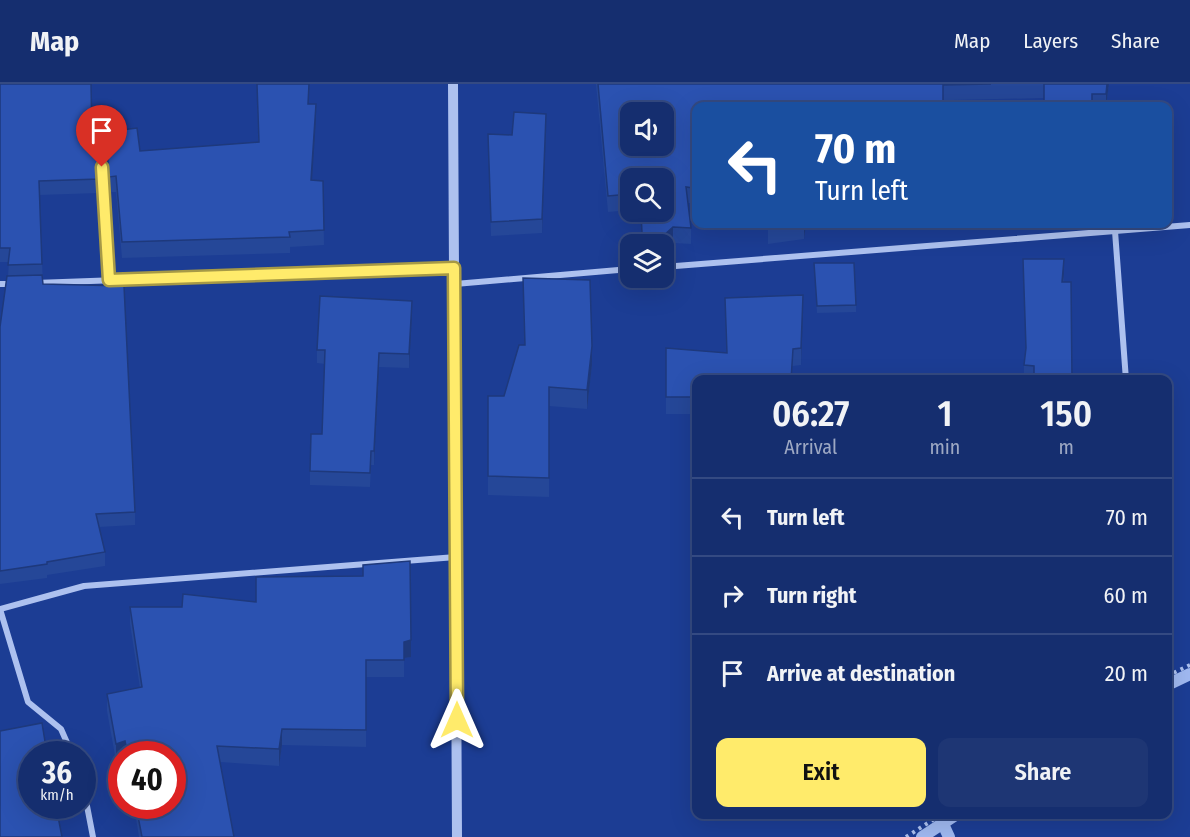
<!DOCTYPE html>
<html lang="en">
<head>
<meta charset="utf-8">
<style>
	:root { --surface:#152e6f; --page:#1e3674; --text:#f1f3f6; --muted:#9da8c3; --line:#344a82; --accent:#ffeb6b }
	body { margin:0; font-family:"Fira Sans Condensed",sans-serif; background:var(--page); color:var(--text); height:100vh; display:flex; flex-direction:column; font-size:22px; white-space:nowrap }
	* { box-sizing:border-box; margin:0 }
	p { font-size:20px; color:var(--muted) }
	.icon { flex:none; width:33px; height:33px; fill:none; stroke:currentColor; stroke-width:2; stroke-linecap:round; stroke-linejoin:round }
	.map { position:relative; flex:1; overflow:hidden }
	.side { position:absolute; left:692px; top:291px; width:480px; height:444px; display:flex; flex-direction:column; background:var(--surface); border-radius:12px; box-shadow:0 6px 24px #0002,0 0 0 2px var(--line) }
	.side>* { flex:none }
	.hud { position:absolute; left:692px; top:18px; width:480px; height:126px; border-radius:12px; box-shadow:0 6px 24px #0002,0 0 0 2px var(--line); background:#1a4fa0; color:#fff; overflow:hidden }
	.controls { position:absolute; left:620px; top:18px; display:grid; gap:12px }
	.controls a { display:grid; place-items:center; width:54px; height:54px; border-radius:12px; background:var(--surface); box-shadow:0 6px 24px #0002,0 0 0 2px var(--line); font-size:30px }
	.speed { position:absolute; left:18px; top:657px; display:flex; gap:12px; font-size:30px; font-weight:700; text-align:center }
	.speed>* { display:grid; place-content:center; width:78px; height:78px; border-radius:50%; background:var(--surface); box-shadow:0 6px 24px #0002,0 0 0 2px var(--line); line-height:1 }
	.speed small { font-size:15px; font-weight:400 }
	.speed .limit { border:9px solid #d22; background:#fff; color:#111 }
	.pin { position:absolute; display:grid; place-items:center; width:51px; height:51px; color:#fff; margin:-62px -26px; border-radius:50% 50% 50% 0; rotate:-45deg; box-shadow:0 0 6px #0007 }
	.pin .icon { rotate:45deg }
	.me { position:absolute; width:66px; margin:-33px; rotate:0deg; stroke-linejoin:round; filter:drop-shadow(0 0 4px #0008) }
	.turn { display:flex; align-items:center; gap:21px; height:126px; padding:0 24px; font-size:27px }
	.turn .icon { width:78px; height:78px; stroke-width:2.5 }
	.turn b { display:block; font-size:42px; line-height:51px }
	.eta { display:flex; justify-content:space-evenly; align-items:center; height:102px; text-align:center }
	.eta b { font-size:36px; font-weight:600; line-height:42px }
	.primary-button { display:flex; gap:12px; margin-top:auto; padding:12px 24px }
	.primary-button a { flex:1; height:69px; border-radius:12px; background:var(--accent); color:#111; font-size:24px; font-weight:600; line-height:69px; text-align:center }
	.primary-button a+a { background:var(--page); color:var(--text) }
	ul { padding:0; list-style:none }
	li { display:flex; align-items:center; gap:18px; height:78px; padding:0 24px; border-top:2px solid var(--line) }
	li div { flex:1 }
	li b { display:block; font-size:22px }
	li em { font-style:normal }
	header { display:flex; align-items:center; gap:36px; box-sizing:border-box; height:84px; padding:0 30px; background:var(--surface); border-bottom:2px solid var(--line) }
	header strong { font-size:28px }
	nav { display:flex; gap:33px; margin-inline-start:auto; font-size:21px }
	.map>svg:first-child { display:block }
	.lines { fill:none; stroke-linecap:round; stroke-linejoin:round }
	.stream { stroke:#a0b9f1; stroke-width:12 }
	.path { stroke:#adc1ef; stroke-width:4; stroke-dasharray:3 4.5; stroke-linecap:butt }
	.minor { stroke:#adc1ef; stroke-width:6 }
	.tertiary { stroke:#adc1ef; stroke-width:10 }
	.wall { fill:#254798 }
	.shaded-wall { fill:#1e397c }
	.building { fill:#2b52b1; stroke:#1e397c; stroke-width:1.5; fill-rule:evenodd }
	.route-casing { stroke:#a69946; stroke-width:15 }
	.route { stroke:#ffeb6b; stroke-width:10 }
</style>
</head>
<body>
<header>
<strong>Map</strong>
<nav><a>Map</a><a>Layers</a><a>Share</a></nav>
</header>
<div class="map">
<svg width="1190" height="753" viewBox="0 0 1190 753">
	<rect width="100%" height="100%" fill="#1c3d94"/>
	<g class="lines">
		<!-- stream -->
		<g class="stream">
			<path d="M1167 601 1190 590"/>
			<path d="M943 740 949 753"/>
			<path d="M922 753 957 730"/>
		</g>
		<!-- path -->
		<g class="path">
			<path d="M1167 592 1190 581"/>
			<path d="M906 753 942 730"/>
		</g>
		<!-- minor -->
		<g class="minor">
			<path d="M101 60 109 196"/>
			<path d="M1115 147 1126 296"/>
			<path d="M663 183 1190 141"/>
			<path d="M35 199 454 184"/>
			<path d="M0 200H13"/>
			<path d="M455 200 630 185"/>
			<path d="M0 525 84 502 456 473"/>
			<path d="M0 525 28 618 61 645 72 670"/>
			<path d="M82 696 93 753"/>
		</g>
		<!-- tertiary -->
		<path class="tertiary" d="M453 0 457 753"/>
	</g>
	<!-- wall -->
	<g class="wall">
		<path d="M0 0 92 52 99 95V109L39 111 43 200 135 428V441L99 443 105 468V482L47 491V494L0 500V243L8 192 9 178H0Z"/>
		<path d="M257 0H309L308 20 316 36 312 96 323 97 324 161 290 163V169L122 174 116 108H109L106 48 140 67 258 58Z"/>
		<path d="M596 0H1109L1106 22H1044V14L696 22V47H693V119H688L691 144V160L673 159 663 168V160H641V128H663L630 94V126L608 128Z"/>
		<path d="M546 43 542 149 491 152 488 50 512 51Z"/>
		<path d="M768 140H806L804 155 768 160Z"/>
		<path d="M1023 175 1064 189V198L1034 296 1024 295V281L1026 267Z"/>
		<path d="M814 179 856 221V228L817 229Z"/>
		<path d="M523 194 592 281 587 325 549 322V413L488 411V312H504L524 261Z"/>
		<path d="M725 214 803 228 801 281 793 282 696 296V330H666V264L726 269Z"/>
		<path d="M412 231 409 284 379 283 374 381H371L370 403 310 401V387L322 350 325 280 317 279V266Z"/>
		<path d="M130 523 411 573 404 574V593H366V663L282 661 279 682 220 678 234 753H139L134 722H172V670H122V675L116 677 107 627V610L140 604 130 540Z"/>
	</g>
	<!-- shaded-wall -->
	<g class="shaded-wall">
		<path d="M1107 0H1109L1106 22V10Z"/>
		<path d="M316 20V36L311 112V96Z"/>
		<path d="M546 30V43L542 149V135Z"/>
		<path d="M804 140H806L804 155Z"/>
		<path d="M673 143V159L663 168V152Z"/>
		<path d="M1064 175V189L1062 212V198Z"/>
		<path d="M803 211V228L801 281V264Z"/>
		<path d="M412 217V231L409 284V270Z"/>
		<path d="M592 262V281L587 325V306Z"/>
		<path d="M379 269V283L374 381V367Z"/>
		<path d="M411 556V573L404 574V558Z"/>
		<path d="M282 645V661L279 682V665Z"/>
		<path d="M125 657V670H122V675L116 677V660Z"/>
	</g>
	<!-- building -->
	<g class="building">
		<path d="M0 0H91L92 52H96L99 95 39 97 42 180 8 181 10 164H0Z"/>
		<path d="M257 0H309L308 20H316L311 96 323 97 324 146 289 148 290 153 122 158 116 92 109 93 106 48 137 44 140 67 259 58Z"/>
		<path d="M598 0H991L943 1V22H696V31H693V104L686 103 691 144 673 143 663 152 642 149 641 128H663V94H630V110L608 112ZM630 28H663V62H630Z"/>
		<path d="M1044 0H1107L1106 10H1092V22H1044Z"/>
		<path d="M514 28 546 30 542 135 491 138 488 50 512 51Z"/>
		<path d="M768 140H804L768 144Z"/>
		<path d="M1023 175H1064L1062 198H1071L1072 296H1034V282L1024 281 1026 264Z"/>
		<path d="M814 179H854L856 221 817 222Z"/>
		<path d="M42 191 43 200 124 202 135 428 96 430 105 468 47 478V480L0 487V243L7 192Z"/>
		<path d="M523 194 590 196 592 262 587 306 549 303V394L488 392V312H504L519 261H525Z"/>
		<path d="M803 211 801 264 793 265 791 296H696V313H666V264L727 269 725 214Z"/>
		<path d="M320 212 412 217 409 270 379 269 374 367H371L370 389 310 387 311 350H322L325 266H317Z"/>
		<path d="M410 477 411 556 404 558V576H366V646L282 645 279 665 217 662 234 753H142L136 722H172V670H128L125 657 116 660 107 610 142 603 130 523H182L183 510 256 518V493L363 492V481Z"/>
		<path d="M42 639 47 670H32V722H56L62 753H0V647Z"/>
	</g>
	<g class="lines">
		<!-- route casing -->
		<g class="route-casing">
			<path id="route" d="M102 83 109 196 454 184 457 636"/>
		</g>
		<!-- route -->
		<use href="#route" class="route"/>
	</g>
</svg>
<div class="controls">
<a><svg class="icon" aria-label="sound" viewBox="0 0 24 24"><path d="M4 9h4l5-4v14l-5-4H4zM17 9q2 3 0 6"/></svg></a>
<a><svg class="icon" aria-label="search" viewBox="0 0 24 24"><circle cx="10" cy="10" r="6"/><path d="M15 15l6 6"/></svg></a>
<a><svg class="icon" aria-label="layers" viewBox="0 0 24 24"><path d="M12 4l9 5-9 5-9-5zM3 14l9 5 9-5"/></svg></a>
</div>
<div class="speed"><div>36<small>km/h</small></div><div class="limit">40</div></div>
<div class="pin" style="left:102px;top:83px;background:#d93025"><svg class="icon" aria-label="arrive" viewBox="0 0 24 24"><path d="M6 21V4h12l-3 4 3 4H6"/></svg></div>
<svg class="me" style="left:457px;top:636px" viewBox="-20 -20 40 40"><path d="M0-17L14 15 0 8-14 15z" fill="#ffeb6b" stroke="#fff" stroke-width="4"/></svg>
<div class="hud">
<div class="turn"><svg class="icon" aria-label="left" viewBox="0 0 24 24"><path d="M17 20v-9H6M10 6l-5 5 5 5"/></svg><div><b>70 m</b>Turn left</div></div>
</div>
<section class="side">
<div class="eta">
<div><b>06:27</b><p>Arrival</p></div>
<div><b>1</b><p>min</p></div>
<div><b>150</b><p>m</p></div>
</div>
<ul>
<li><svg class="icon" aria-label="left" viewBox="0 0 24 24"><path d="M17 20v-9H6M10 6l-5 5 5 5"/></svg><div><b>Turn left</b></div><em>70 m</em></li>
<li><svg class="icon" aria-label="right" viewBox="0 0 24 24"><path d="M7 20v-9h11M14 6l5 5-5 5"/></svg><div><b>Turn right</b></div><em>60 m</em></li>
<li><svg class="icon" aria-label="arrive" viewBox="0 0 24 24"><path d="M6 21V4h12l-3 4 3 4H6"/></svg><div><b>Arrive at destination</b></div><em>20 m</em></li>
</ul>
<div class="primary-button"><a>Exit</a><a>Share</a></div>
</section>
</div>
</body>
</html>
